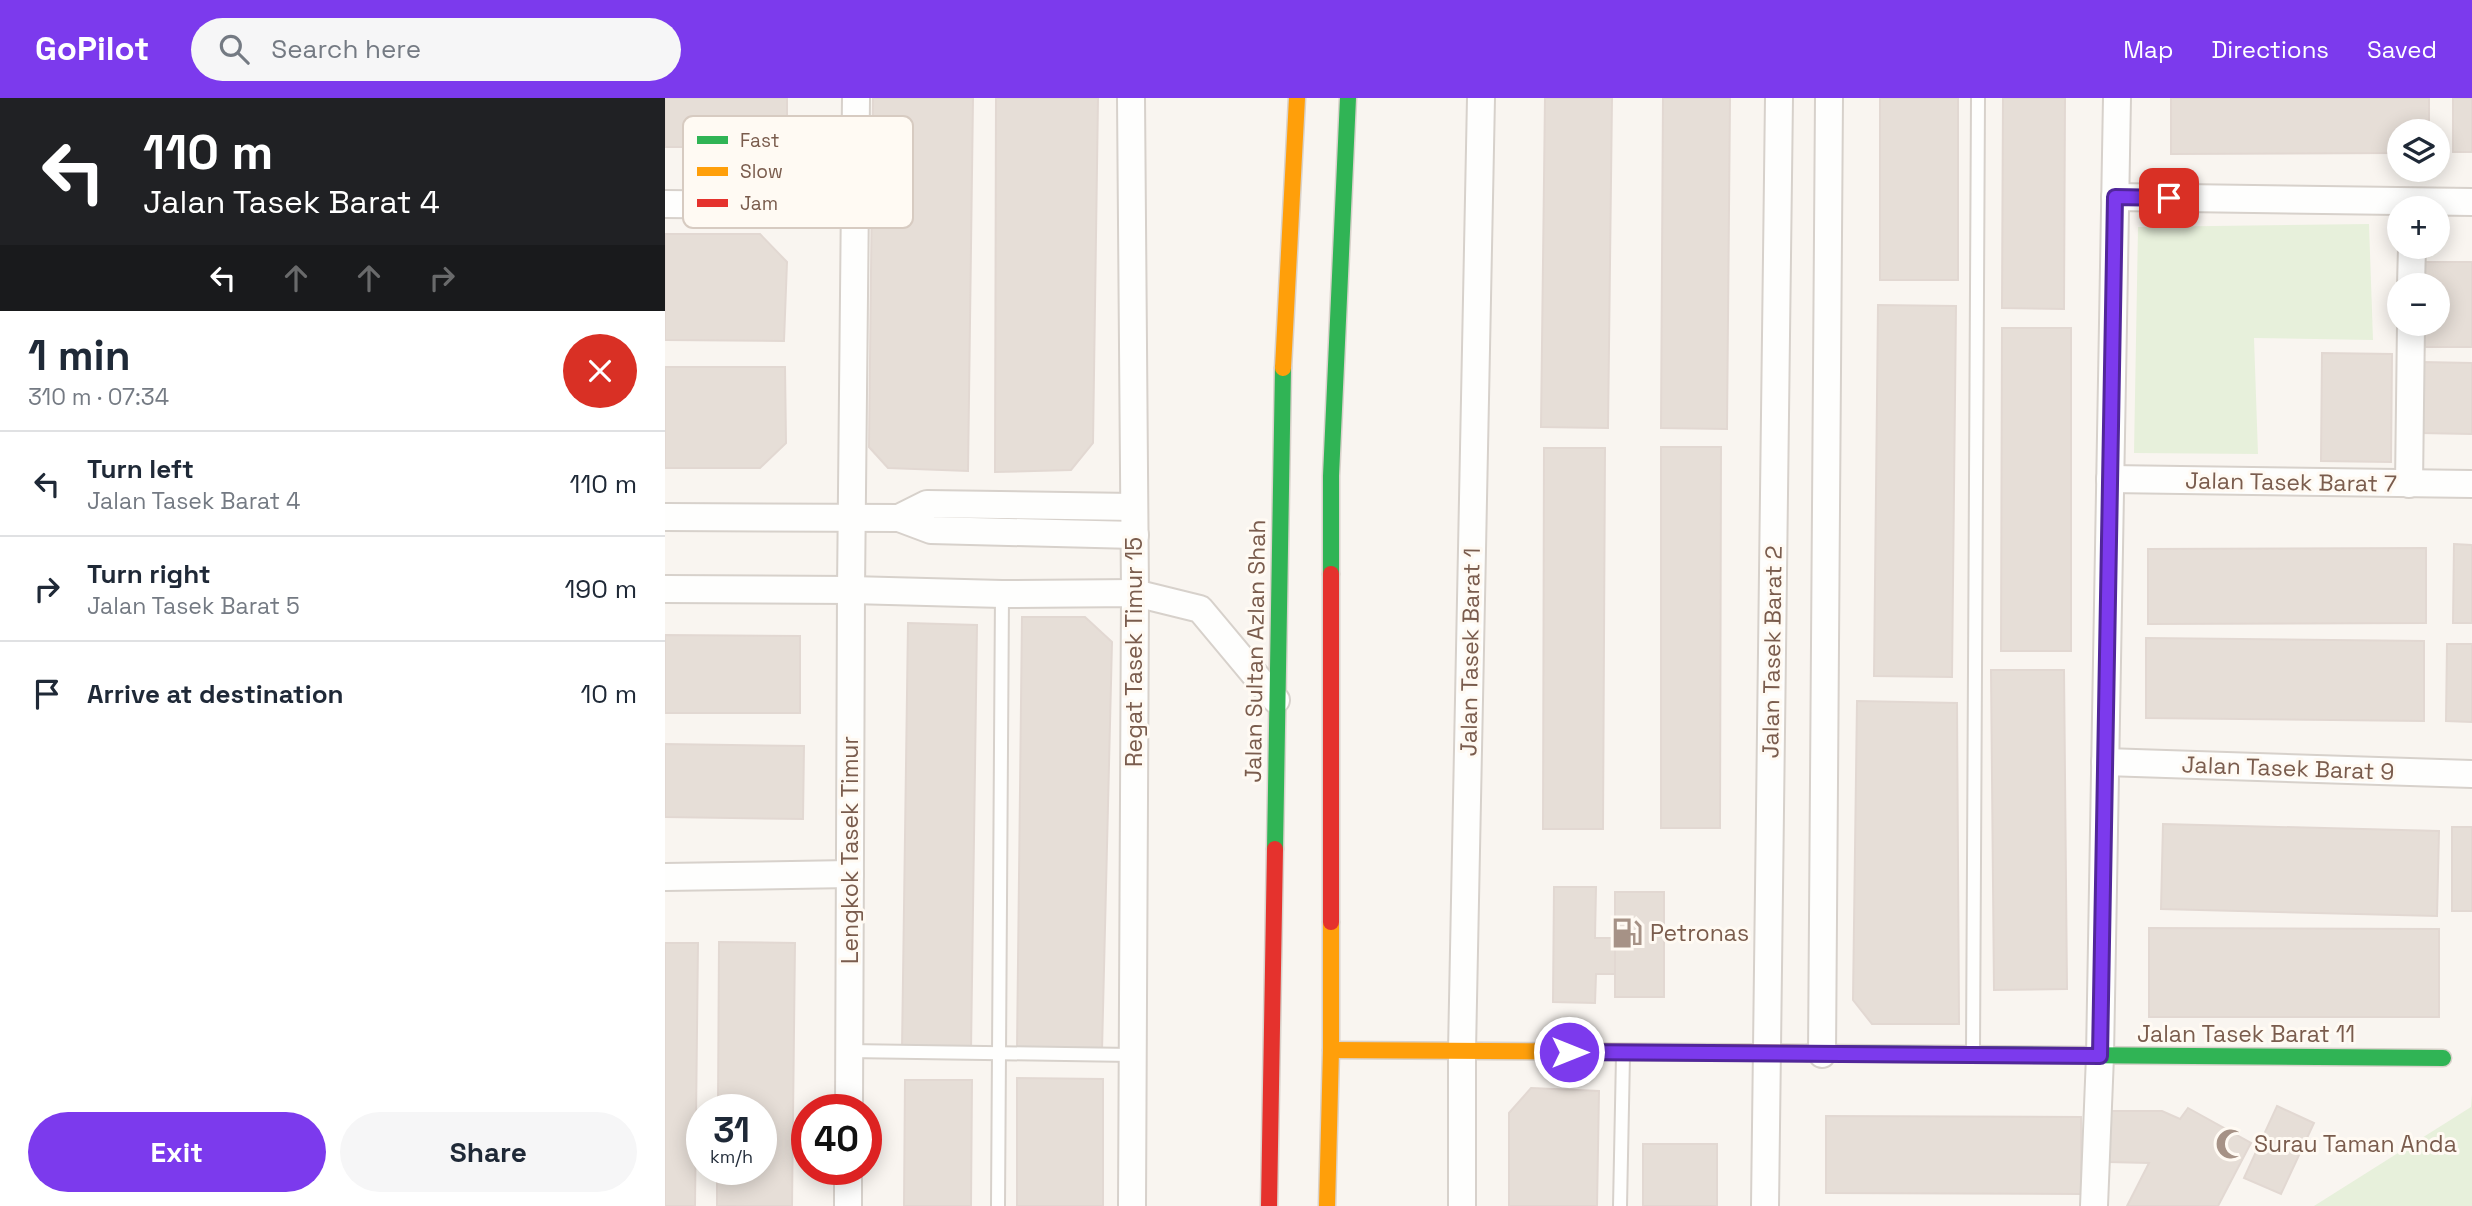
<!DOCTYPE html>
<html lang="en">
<head>
<meta charset="utf-8">
<style>
	:root { --surface:#fff; --page:#f6f6f7; --text:#1f2937; --muted:#747a83; --line:#e0e1e3; --accent:#7c3aed }
	body { margin:0; font-family:"Space Grotesk",sans-serif; background:var(--page); color:var(--text); height:100vh; display:flex; flex-direction:column; font-size:26px; white-space:nowrap }
	* { box-sizing:border-box; margin:0 }
	p { font-size:23px; color:var(--muted) }
	.icon { flex:none; width:38px; height:38px; fill:none; stroke:currentColor; stroke-width:2; stroke-linecap:round; stroke-linejoin:round }
	.map { position:relative; flex:1; overflow:hidden }
	.panel { display:flex; flex-direction:column; background:var(--surface); width:665px }
	.panel>* { flex:none }
	.top-card { background:#202124; color:#fff; overflow:hidden }
	.fabs { position:absolute; left:1722px; top:21px; display:grid; gap:14px }
	.fabs a { display:grid; place-items:center; width:63px; height:63px; border-radius:50%; background:var(--surface); box-shadow:0 4px 18px #0003; font-size:35px }
	.speed { position:absolute; left:21px; top:996px; display:flex; gap:14px; font-size:35px; font-weight:700; text-align:center }
	.speed>* { display:grid; place-content:center; width:91px; height:91px; border-radius:50%; background:var(--surface); box-shadow:0 4px 18px #0003; line-height:1 }
	.speed small { font-size:18px; font-weight:400 }
	.speed .limit { border:10px solid #d22; background:#fff; color:#111 }
	.pin { position:absolute; display:grid; place-items:center; width:60px; height:60px; color:#fff; margin:-30px; border-radius:14px; box-shadow:0 4px 10px #0006 }
	.me { position:absolute; width:77px; margin:-38px; rotate:90deg; stroke-linejoin:round; filter:drop-shadow(0 0 5px #0008) }
	.turn { display:flex; align-items:center; gap:24px; height:147px; padding:0 28px; font-size:32px }
	.turn .icon { width:91px; height:91px; stroke-width:2.5 }
	.turn b { display:block; font-size:49px; line-height:60px }
	.lanes { display:flex; align-items:center; height:66px; padding:0 28px; background:#0003; justify-content:center; gap:35px; direction:ltr }
	.lanes .off { opacity:.35 }
	.round { display:grid; place-items:center; flex:none; width:74px; height:74px; border-radius:37px; background:var(--page) }
	.overview { display:flex; align-items:center; justify-content:space-between; height:119px; padding:0 28px }
	h1 { font-size:42px; font-weight:800; line-height:52px }
	.cta { display:flex; gap:14px; margin-top:auto; padding:14px 28px }
	.cta a { flex:1; height:80px; border-radius:42px; background:var(--accent); color:#fff; font-size:28px; font-weight:800; line-height:80px; text-align:center }
	.cta a+a { background:var(--page); color:var(--text) }
	ul { padding:0; list-style:none }
	li { display:flex; align-items:center; gap:21px; height:105px; padding:0 28px; border-top:2px solid var(--line) }
	li div { flex:1 }
	li b { display:block; font-size:26px }
	li em { font-style:normal }
	header { display:flex; align-items:center; gap:42px; box-sizing:border-box; height:98px; padding:0 35px; background:var(--accent); color:#fff }
	header strong { font-size:33px }
	nav { display:flex; gap:38px; margin-inline-start:auto; font-size:24px }
	.search { width:490px; height:63px; background:var(--page); display:flex; align-items:center; gap:18px; box-sizing:border-box; padding:0 24px; border-radius:38px; color:var(--muted); font-size:26px }
	main { display:flex; flex:1; min-height:0 }
	.map>svg:first-child { display:block }
	.green { fill:#e7f0db }
	.building { fill:#e6ded7; stroke:#e2d8d2; stroke-width:2 }
	.lines { fill:none; stroke-linecap:round; stroke-linejoin:round }
	.lane-casing { stroke:#d7d1cb; stroke-width:16 }
	.street-casing { stroke:#d7d1cb; stroke-width:30 }
	.fast-casing { stroke:#d9d2cb; stroke-width:19 }
	.slow-casing { stroke:#d9d2cb; stroke-width:19 }
	.jam-casing { stroke:#d9d2cb; stroke-width:19 }
	.lane { stroke:#fefefd; stroke-width:12 }
	.street { stroke:#fefefd; stroke-width:26 }
	.fast { stroke:#30b455; stroke-width:16 }
	.slow { stroke:#ff9f0a; stroke-width:16 }
	.jam { stroke:#e5322d; stroke-width:16 }
	.route-casing { stroke:#51269a; stroke-width:18 }
	.route { stroke:#7c3aed; stroke-width:12 }
	.labels { text-anchor:middle; dominant-baseline:central; stroke-width:6; stroke-linejoin:round; paint-order:stroke }
	.street-label { font-size:23px; fill:#7a5c4d; stroke:#fffaf3 }
	.poi-label { font-size:23px; fill:#7a5c4d; stroke:#fffaf3; text-anchor:start }
	.key { fill:#fffaf3; stroke:#d7cbc1; stroke-width:2 }
	.key-label { font-size:19px; fill:#7a5c4d }
</style>
</head>
<body>
<header>
<strong>GoPilot</strong>
<div class="search"><svg class="icon" aria-label="search" viewBox="0 0 24 24"><circle cx="10" cy="10" r="6"/><path d="M15 15l6 6"/></svg>Search here</div>
<nav><a>Map</a><a>Directions</a><a>Saved</a></nav>
</header>
<main>
<section class="panel">
<div class="top-card">
<div class="turn"><svg class="icon" aria-label="left" viewBox="0 0 24 24"><path d="M17 20v-9H6M10 6l-5 5 5 5"/></svg><div><b>110 m</b>Jalan Tasek Barat 4</div></div>
<div class="lanes"><svg class="icon" aria-label="left" viewBox="0 0 24 24"><path d="M17 20v-9H6M10 6l-5 5 5 5"/></svg><svg class="icon off" aria-label="ahead" viewBox="0 0 24 24"><path d="M12 20V5M6 11l6-6 6 6"/></svg><svg class="icon off" aria-label="ahead" viewBox="0 0 24 24"><path d="M12 20V5M6 11l6-6 6 6"/></svg><svg class="icon off" aria-label="right" viewBox="0 0 24 24"><path d="M7 20v-9h11M14 6l5 5-5 5"/></svg></div>
</div>
<div class="overview"><div><h1>1 min</h1><p>310 m · 07:34</p></div><a class="round" style="background:#d93025;color:#fff"><svg class="icon" aria-label="close" viewBox="0 0 24 24"><path d="M6 6l12 12M18 6L6 18"/></svg></a></div>
<ul>
<li><svg class="icon" aria-label="left" viewBox="0 0 24 24"><path d="M17 20v-9H6M10 6l-5 5 5 5"/></svg><div><b>Turn left</b><p>Jalan Tasek Barat 4</p></div><em>110 m</em></li>
<li><svg class="icon" aria-label="right" viewBox="0 0 24 24"><path d="M7 20v-9h11M14 6l5 5-5 5"/></svg><div><b>Turn right</b><p>Jalan Tasek Barat 5</p></div><em>190 m</em></li>
<li><svg class="icon" aria-label="arrive" viewBox="0 0 24 24"><path d="M6 21V4h12l-3 4 3 4H6"/></svg><div><b>Arrive at destination</b></div><em>10 m</em></li>
</ul>
<div class="cta"><a>Exit</a><a>Share</a></div>
</section>
<div class="map">
<svg width="1807" height="1108" viewBox="0 0 1807 1108">
	<rect width="100%" height="100%" fill="#f9f5f0"/>
	<!-- green -->
	<g class="green">
		<path d="M1704 126 1708 242 1589 240 1593 356 1469 355 1473 129Z"/>
		<path d="M1807 996V1108H1649L1806 1009Z"/>
	</g>
	<!-- building -->
	<g class="building">
		<path d="M0 0H122V23L96 49H0Z"/>
		<path d="M208 0H308L303 373 223 370 204 349Z"/>
		<path d="M331 0H433L428 345 406 372 330 374Z"/>
		<path d="M880 0H947L943 330 876 329Z"/>
		<path d="M998 0H1065L1062 331 996 330Z"/>
		<rect x="1215" y="0" width="78" height="182"/>
		<path d="M1338 0H1400L1399 211 1337 210Z"/>
		<path d="M1506 0H1764V33H1734V55L1506 56Z"/>
		<rect x="1788" y="0" width="19" height="54"/>
		<path d="M0 136H95L122 164 119 243 0 242Z"/>
		<path d="M1760 164H1807V249H1760V226H1773V187H1760Z"/>
		<path d="M1213 207 1291 208 1287 579 1209 578Z"/>
		<path d="M1337 230H1406V553H1336Z"/>
		<path d="M1657 255 1727 256 1726 364 1656 363Z"/>
		<path d="M1757 264 1807 265V336L1756 335Z"/>
		<path d="M0 269H120L121 345 95 370H0Z"/>
		<path d="M996 349H1056L1055 730H996Z"/>
		<path d="M879 350H940L938 731H878Z"/>
		<path d="M1789 446 1807 447V525H1788Z"/>
		<path d="M1761 450V525L1483 526V451Z"/>
		<path d="M357 519H420L447 544 437 953 352 951Z"/>
		<path d="M243 525 312 527 306 953 237 952Z"/>
		<path d="M0 537 135 538V615H0Z"/>
		<path d="M1481 540 1759 543V623L1481 620Z"/>
		<path d="M1782 546H1807V624L1781 623Z"/>
		<path d="M1326 572H1399L1402 891 1329 892Z"/>
		<path d="M1192 603 1292 605 1294 926H1207L1188 902Z"/>
		<path d="M0 646 139 648 138 721 0 719Z"/>
		<path d="M1498 726 1774 733 1772 818 1496 811Z"/>
		<rect x="1787" y="729" width="20" height="84"/>
		<path d="M889 789H931L930 840H950V876H931L930 905 888 904Z"/>
		<rect x="950" y="794" width="49" height="105"/>
		<path d="M1484 830 1774 831V919H1484Z"/>
		<path d="M54 844 130 845 127 1108H52V1071H96V1012H53Z"/>
		<path d="M0 845H33L30 1108H0Z"/>
		<path d="M352 980 438 981V1108H352Z"/>
		<path d="M240 982H307L306 1108H239Z"/>
		<path d="M866 990 934 993 932 1108H844V1015Z"/>
		<path d="M1612 1008 1649 1025 1616 1096 1579 1080Z"/>
		<path d="M1523 1010 1586 1045 1553 1108H1462L1484 1065 1444 1064 1445 1013H1497L1515 1021Z"/>
		<path d="M1161 1018 1416 1019V1096L1161 1095Z"/>
		<rect x="978" y="1046" width="74" height="62"/>
	</g>
	<g class="lines">
		<!-- lane casing -->
		<g class="lane-casing">
			<g id="lane">
				<path d="M184 953 467 957"/>
				<path d="M1308 953 1313 0"/>
				<path d="M333 1108 337 496"/>
				<path d="M955 1108 958 958"/>
			</g>
		</g>
		<!-- street casing -->
		<g class="street-casing">
			<g id="street">
				<path d="M466 0 470 495 467 1108"/>
				<path d="M1450 99 1807 104"/>
				<path d="M0 106 190 108"/>
				<path d="M1746 187 1747 149"/>
				<path d="M1445 381 1807 386"/>
				<path d="M1744 386 1746 226"/>
				<path d="M0 419 234 420 266 432 470 437"/>
				<path d="M234 420 262 406 469 409"/>
				<path d="M0 491 186 492 337 496 470 495 535 511 611 602"/>
				<path d="M1440 664 1807 676"/>
				<path d="M0 779 185 776"/>
				<path d="M1157 956 1164 0"/>
				<path d="M184 1012 186 492 191 0"/>
				<path d="M183 1108V1071"/>
				<path d="M797 1108V953L816 0"/>
				<path d="M1100 1108 1114 0"/>
				<path d="M1429 1108 1435 958 1452 0"/>
			</g>
		</g>
		<!-- fast casing -->
		<g class="fast-casing">
			<g id="fast">
				<path d="M666 476V378L683 0"/>
				<path d="M610 751 618 270"/>
				<path d="M1142 955 1778 960"/>
			</g>
		</g>
		<!-- slow casing -->
		<g class="slow-casing">
			<g id="slow">
				<path d="M618 270 632 0"/>
				<path d="M666 952 1142 955"/>
				<path d="M662 1108 666 952V824"/>
			</g>
		</g>
		<!-- jam casing -->
		<g class="jam-casing">
			<g id="jam">
				<path d="M666 476V824"/>
				<path d="M604 1108 610 751"/>
			</g>
		</g>
		<!-- lane -->
		<use href="#lane" class="lane"/>
		<!-- street -->
		<use href="#street" class="street"/>
		<!-- fast -->
		<use href="#fast" class="fast"/>
		<!-- slow -->
		<use href="#slow" class="slow"/>
		<!-- jam -->
		<use href="#jam" class="jam"/>
	</g>
	<g class="lines">
		<!-- route casing -->
		<g class="route-casing">
			<path id="route" d="M904 954 1435 958 1450 99 1504 100"/>
		</g>
		<!-- route -->
		<use href="#route" class="route"/>
	</g>
	<!-- icons -->
	<defs>
		<g id="fuel-bare" transform="scale(2.415)"><path d="M-5.5-6h7V0h2V4h1.3V-2.5L3-4.5l.8-.8L6-3V5H2.5V1h-1V6h-7ZM-4.2-4.7v3.2H.2V-4.7Z" fill="#a69286" stroke="#fffaf3" stroke-width="2.5" paint-order="stroke"/></g>
		<g id="mosque-bare" transform="scale(2.415)"><path d="M3.5-4.9A6 6 0 1 0 3.5 4.9A5 5 0 1 1 3.5-4.9Z" fill="#a69286" stroke="#fffaf3" stroke-width="2.5" paint-order="stroke"/></g>
	</defs>
	<g fill-rule="evenodd">
		<use href="#fuel-bare" x="962" y="835"/>
		<use href="#mosque-bare" x="1566" y="1046"/>
	</g>
	<g class="labels">
		<!-- street labels -->
		<g class="street-label">
			<text transform="translate(1626 384) rotate(1)">Jalan Tasek Barat 7</text>
			<text transform="translate(590 553) rotate(-89)">Jalan Sultan Azlan Shah</text>
			<text transform="translate(469 554) rotate(-90)">Regat Tasek Timur 15</text>
			<text transform="translate(805 554) rotate(-89)">Jalan Tasek Barat 1</text>
			<text transform="translate(1107 554) rotate(-89)">Jalan Tasek Barat 2</text>
			<text transform="translate(1623 670) rotate(2)">Jalan Tasek Barat 9</text>
			<text transform="translate(185 752) rotate(-90)">Lengkok Tasek Timur</text>
			<text x="1581" y="936">Jalan Tasek Barat 11</text>
		</g>
		<!-- poi labels -->
		<g class="poi-label">
			<text x="985" y="835">Petronas</text>
			<text x="1589" y="1046">Surau Taman Anda</text>
		</g>
	</g>
	<!-- legend -->
	<rect x="18" y="18" width="230" height="112" rx="10" class="key"/>
	<rect x="32" y="38" width="31" height="8" fill="#30b455"/>
	<rect x="32" y="69" width="31" height="9" fill="#ff9f0a"/>
	<rect x="32" y="101" width="31" height="8" fill="#e5322d"/>
	<g class="key-label">
		<text x="75" y="49">Fast</text>
		<text x="75" y="80">Slow</text>
		<text x="75" y="112">Jam</text>
	</g>
</svg>
<div class="fabs">
<a><svg class="icon" aria-label="layers" viewBox="0 0 24 24"><path d="M12 4l9 5-9 5-9-5zM3 14l9 5 9-5"/></svg></a>
<a>+</a>
<a>−</a>
</div>
<div class="speed"><div>31<small>km/h</small></div><div class="limit">40</div></div>
<div class="pin" style="left:1504px;top:100px;background:#d93025"><svg class="icon" aria-label="arrive" viewBox="0 0 24 24"><path d="M6 21V4h12l-3 4 3 4H6"/></svg></div>
<svg class="me" style="left:904px;top:954px" viewBox="-20 -20 40 40"><circle r="17" fill="#7c3aed" stroke="#fff" stroke-width="3"/><path d="M0-11L8 9 0 5-8 9z" fill="#fff"/></svg>
</div>
</main>
</body>
</html>
